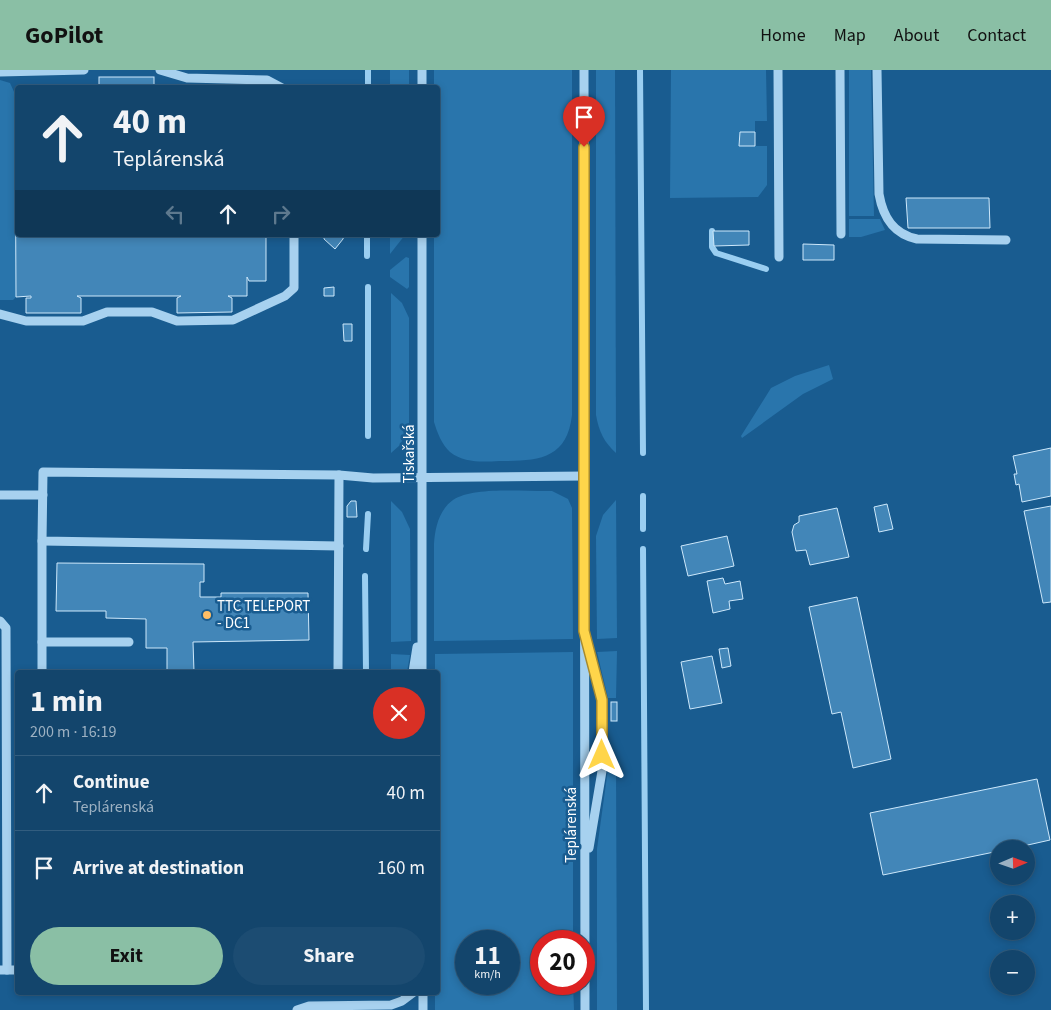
<!DOCTYPE html>
<html lang="en">
<head>
<meta charset="utf-8">
<style>
	:root { --surface:#13456c; --page:#1c4c72; --text:#f1f3f6; --muted:#9db1c2; --line:#325d7f; --accent:#8abfa5 }
	body { margin:0; font-family:"Source Sans 3",sans-serif; background:var(--page); color:var(--text); height:100vh; display:flex; flex-direction:column; font-size:19px; white-space:nowrap }
	* { box-sizing:border-box; margin:0 }
	p { font-size:16px; color:var(--muted) }
	.icon { flex:none; width:28px; height:28px; fill:none; stroke:currentColor; stroke-width:2; stroke-linecap:round; stroke-linejoin:round }
	.map { position:relative; flex:1; overflow:hidden }
	.details { position:absolute; left:15px; top:600px; width:425px; height:325px; display:flex; flex-direction:column; background:var(--surface); border-radius:5px; box-shadow:0 2px 8px #0003,0 0 0 1px var(--line) }
	.details>* { flex:none }
	.guide { position:absolute; left:15px; top:15px; width:425px; height:152px; border-radius:5px; box-shadow:0 2px 8px #0003,0 0 0 1px var(--line); background:#13456c; color:var(--text); overflow:hidden }
	.needle { width:32px; rotate:88deg }
	.controls { position:absolute; left:990px; top:770px; display:grid; gap:10px }
	.controls a { display:grid; place-items:center; width:45px; height:45px; border-radius:50%; background:var(--surface); box-shadow:0 2px 8px #0003,0 0 0 1px var(--line); font-size:25px }
	.speed { position:absolute; left:455px; top:860px; display:flex; gap:10px; font-size:25px; font-weight:700; text-align:center }
	.speed>* { display:grid; place-content:center; width:65px; height:65px; border-radius:50%; background:var(--surface); box-shadow:0 2px 8px #0003,0 0 0 1px var(--line); line-height:1 }
	.speed small { font-size:12px; font-weight:400 }
	.speed .limit { border:8px solid #d22; background:#fff; color:#111 }
	.pin { position:absolute; display:grid; place-items:center; width:42px; height:42px; color:#fff; margin:-51px -21px; border-radius:50% 50% 50% 0; rotate:-45deg; box-shadow:0 0 5px #0007 }
	.pin .icon { rotate:45deg }
	.me { position:absolute; width:55px; margin:-28px; rotate:0deg; stroke-linejoin:round; filter:drop-shadow(0 0 4px #0008) }
	.turn { display:flex; align-items:center; gap:18px; height:105px; padding:0 15px; font-size:22px }
	.turn .icon { width:65px; height:65px; stroke-width:2.5 }
	.turn b { display:block; font-size:35px; line-height:42px }
	.lanes { display:flex; align-items:center; height:48px; padding:0 15px; background:#0003; justify-content:center; gap:25px; direction:ltr }
	.lanes .off { opacity:.35 }
	.round { display:grid; place-items:center; flex:none; width:52px; height:52px; border-radius:26px; background:var(--page) }
	.summary { display:flex; align-items:center; justify-content:space-between; height:85px; padding:0 15px }
	h1 { font-size:30px; font-weight:700; line-height:38px }
	.button { display:flex; gap:10px; margin-top:auto; padding:10px 15px }
	.button a { flex:1; height:58px; border-radius:30px; background:var(--accent); color:#111; font-size:20px; font-weight:700; line-height:58px; text-align:center }
	.button a+a { background:var(--page); color:var(--text) }
	ul { padding:0; list-style:none }
	li { display:flex; align-items:center; gap:15px; height:75px; padding:0 15px; border-top:1px solid var(--line) }
	li div { flex:1 }
	li b { display:block; font-size:19px }
	li em { font-style:normal }
	header { display:flex; align-items:center; gap:30px; box-sizing:border-box; height:70px; padding:0 25px; background:var(--accent); color:#111 }
	header strong { font-size:24px }
	nav { display:flex; gap:28px; margin-inline-start:auto; font-size:18px }
	.map>svg:first-child { display:block }
	.green { fill:#2975ac; fill-rule:evenodd }
	.lines { fill:none; stroke-linecap:round; stroke-linejoin:round }
	.stream { stroke:#9acef1; stroke-width:6 }
	.building { fill:#4286b8; stroke:#cde8fb }
	.minor { stroke:#a7d1ef; stroke-width:9 }
	.route-casing { stroke:#a68a30; stroke-width:12 }
	.route { stroke:#ffd54a; stroke-width:9 }
	.poi-dot { fill:#ffbe65; stroke:#195c90; stroke-width:2 }
	.labels { text-anchor:middle; dominant-baseline:central; stroke-width:5; stroke-linejoin:round; paint-order:stroke }
	.street-label { font-size:15px; fill:#fff; stroke:#195c90 }
	.poi-label { font-size:15px; fill:#fff; stroke:#195c90; text-anchor:start }
</style>
</head>
<body>
<header>
<strong>GoPilot</strong>
<nav><a>Home</a><a>Map</a><a>About</a><a>Contact</a></nav>
</header>
<div class="map">
<svg width="1051" height="940" viewBox="0 0 1051 940">
	<rect width="100%" height="100%" fill="#195c90"/>
	<!-- green -->
	<g class="green">
		<rect x="390" y="0" width="19" height="17"/>
		<path d="M434 0H572V345C567 390 537 391 499 391 482 392 464 393 450 382 442 375 437 362 434 352V165H438V18L434 17Z"/>
		<path d="M596 0H615L616 383C604 372 599 362 596 345Z"/>
		<path d="M671 0H766L767 51H755V62H740V76H767V115L758 127 670 128Z"/>
		<path d="M849 0H871L874 146H849Z"/>
		<path d="M0 10 10 13 15 24 16 227 13 230H0Z"/>
		<path d="M849 149H880L885 160 861 167H849Z"/>
		<path d="M390 165H405L390 184Z"/>
		<path d="M406 187 409 188V217L407 219 390 207V200Z"/>
		<path d="M391 223 402 233 409 248V356L400 375 391 383Z"/>
		<path d="M829 295 833 309 803 324 742 368 741 366 771 318 795 306Z"/>
		<path d="M552 421 568 429 572 438 573 569 434 571V474C435 458 439 440 453 430 474 416 527 422 552 421Z"/>
		<path d="M616 430 617 568 597 569 596 466 603 445Z"/>
		<path d="M391 431 402 442 410 459 411 571 391 572Z"/>
		<path d="M617 581 616 628H608L597 582Z"/>
		<path d="M573 582V871H541V914H573L574 940H435V923L438 922V602H435V584ZM466 871H509V914H466Z"/>
		<path d="M391 584 410 585 407 602H391Z"/>
		<path d="M608 699H616L617 940H597V779Z"/>
	</g>
	<g class="lines">
		<!-- stream -->
		<g class="stream">
			<path d="M640 0 643 383"/>
			<path d="M368 18V0"/>
			<path d="M712 161V177L716 183 766 199"/>
			<path d="M367 186V165"/>
			<path d="M368 217V366"/>
			<path d="M643 426V459"/>
			<path d="M366 479 368 444"/>
			<path d="M643 479 646 940"/>
			<path d="M365 506 366 602"/>
		</g>
	</g>
	<!-- building -->
	<g class="building">
		<rect x="99" y="7" width="55" height="11"/>
		<path d="M15 24H18V165H266V211H249L247 207V226H228L232 228V242L177 243V228L181 226H77L81 228V243H26V228H31V226L16 227Z"/>
		<path d="M740 62H755V76H739Z"/>
		<path d="M906 128H989L990 158H908Z"/>
		<path d="M713 161H749V175L714 176Z"/>
		<path d="M324 165H344L343 169 335 179 324 169Z"/>
		<path d="M803 174 834 175V190H803Z"/>
		<path d="M334 217V226H324V218Z"/>
		<path d="M343 254H352V271H344Z"/>
		<path d="M1051 378V426L1022 432 1019 414 1016 415 1014 404H1017L1013 386Z"/>
		<path d="M351 431H356L357 447H347V436Z"/>
		<path d="M887 434 893 459 879 462 874 437Z"/>
		<path d="M1051 436V532L1043 533 1024 441Z"/>
		<path d="M837 438 849 487 810 495 806 480 796 481 792 462 794 455 799 452V446Z"/>
		<path d="M727 466 734 496 688 506 681 476Z"/>
		<path d="M57 493 204 494V512H200V527H221V523H308L309 570 193 572 194 602H167V578H146V549L106 548V541H56Z"/>
		<path d="M723 508 725 514 740 511 743 529 729 531 730 539 713 543 707 511Z"/>
		<path d="M857 527 891 689 853 698 841 642 832 644 809 537Z"/>
		<path d="M728 578 731 596 722 598 719 579Z"/>
		<path d="M712 586 722 633 690 639 681 592Z"/>
		<rect x="611" y="632" width="6" height="19"/>
		<path d="M1037 709 1050 770 1010 779H999V781L883 805 870 743Z"/>
	</g>
	<g class="lines">
		<!-- minor -->
		<g class="minor">
			<path d="M160 0 187 8 267 10 282 18"/>
			<path d="M422 0V18"/>
			<path d="M584 0 585 940"/>
			<path d="M778 0 779 187"/>
			<path d="M840 0 841 164"/>
			<path d="M877 0 879 124C883 147 893 164 917 169L1006 170"/>
			<path d="M0 2 84 0"/>
			<path d="M0 244 26 251H83L107 242H152L177 251 233 250 285 226 294 218V165"/>
			<path d="M0 425H43"/>
			<path d="M42 471V572H129"/>
			<path d="M339 476 42 471 43 402 339 405 373 408 585 406"/>
			<path d="M0 551 6 558 7 900"/>
			<path d="M42 572V602"/>
			<path d="M588 574 602 630V701L589 778"/>
			<path d="M338 602 339 405"/>
			<path d="M413 602 417 577"/>
			<path d="M422 602V165"/>
			<path d="M0 900H18"/>
			<path d="M423 922V940"/>
			<path d="M297 940 309 936 391 935 402 931 414 922"/>
		</g>
	</g>
	<g class="lines">
		<!-- route casing -->
		<g class="route-casing">
			<path id="route" d="M584 77V561L602 630V685"/>
		</g>
		<!-- route -->
		<use href="#route" class="route"/>
	</g>
	<!-- markers -->
	<circle class="poi-dot" cx="207" cy="545" r="5"/>
	<g class="labels">
		<!-- street labels -->
		<g class="street-label">
			<text transform="translate(409 384) rotate(-90)">Tiskařská</text>
			<text transform="translate(571 755) rotate(-90)">Teplárenská</text>
		</g>
		<!-- poi labels -->
		<g class="poi-label">
			<text x="217" y="536">TTC TELEPORT<tspan x="217" dy="17">- DC1</tspan></text>
		</g>
	</g>
</svg>
<div class="controls">
<a><svg class="needle" viewBox="-14 -14 28 28"><path d="M0-13l5 13h-10z" fill="#e53935"/><path d="M0 13l5-13h-10z" fill="#9db1c2"/></svg></a>
<a>+</a>
<a>−</a>
</div>
<div class="speed"><div>11<small>km/h</small></div><div class="limit">20</div></div>
<div class="pin" style="left:584px;top:77px;background:#d93025"><svg class="icon" aria-label="arrive" viewBox="0 0 24 24"><path d="M6 21V4h12l-3 4 3 4H6"/></svg></div>
<svg class="me" style="left:602px;top:685px" viewBox="-20 -20 40 40"><path d="M0-17L14 15 0 8-14 15z" fill="#ffd54a" stroke="#fff" stroke-width="4"/></svg>
<div class="guide">
<div class="turn"><svg class="icon" aria-label="ahead" viewBox="0 0 24 24"><path d="M12 20V5M6 11l6-6 6 6"/></svg><div><b>40 m</b>Teplárenská</div></div>
<div class="lanes"><svg class="icon off" aria-label="left" viewBox="0 0 24 24"><path d="M17 20v-9H6M10 6l-5 5 5 5"/></svg><svg class="icon" aria-label="ahead" viewBox="0 0 24 24"><path d="M12 20V5M6 11l6-6 6 6"/></svg><svg class="icon off" aria-label="right" viewBox="0 0 24 24"><path d="M7 20v-9h11M14 6l5 5-5 5"/></svg></div>
</div>
<section class="details">
<div class="summary"><div><h1>1 min</h1><p>200 m · 16:19</p></div><a class="round" style="background:#d93025;color:#fff"><svg class="icon" aria-label="close" viewBox="0 0 24 24"><path d="M6 6l12 12M18 6L6 18"/></svg></a></div>
<ul>
<li><svg class="icon" aria-label="ahead" viewBox="0 0 24 24"><path d="M12 20V5M6 11l6-6 6 6"/></svg><div><b>Continue</b><p>Teplárenská</p></div><em>40 m</em></li>
<li><svg class="icon" aria-label="arrive" viewBox="0 0 24 24"><path d="M6 21V4h12l-3 4 3 4H6"/></svg><div><b>Arrive at destination</b></div><em>160 m</em></li>
</ul>
<div class="button"><a>Exit</a><a>Share</a></div>
</section>
</div>
</body>
</html>
